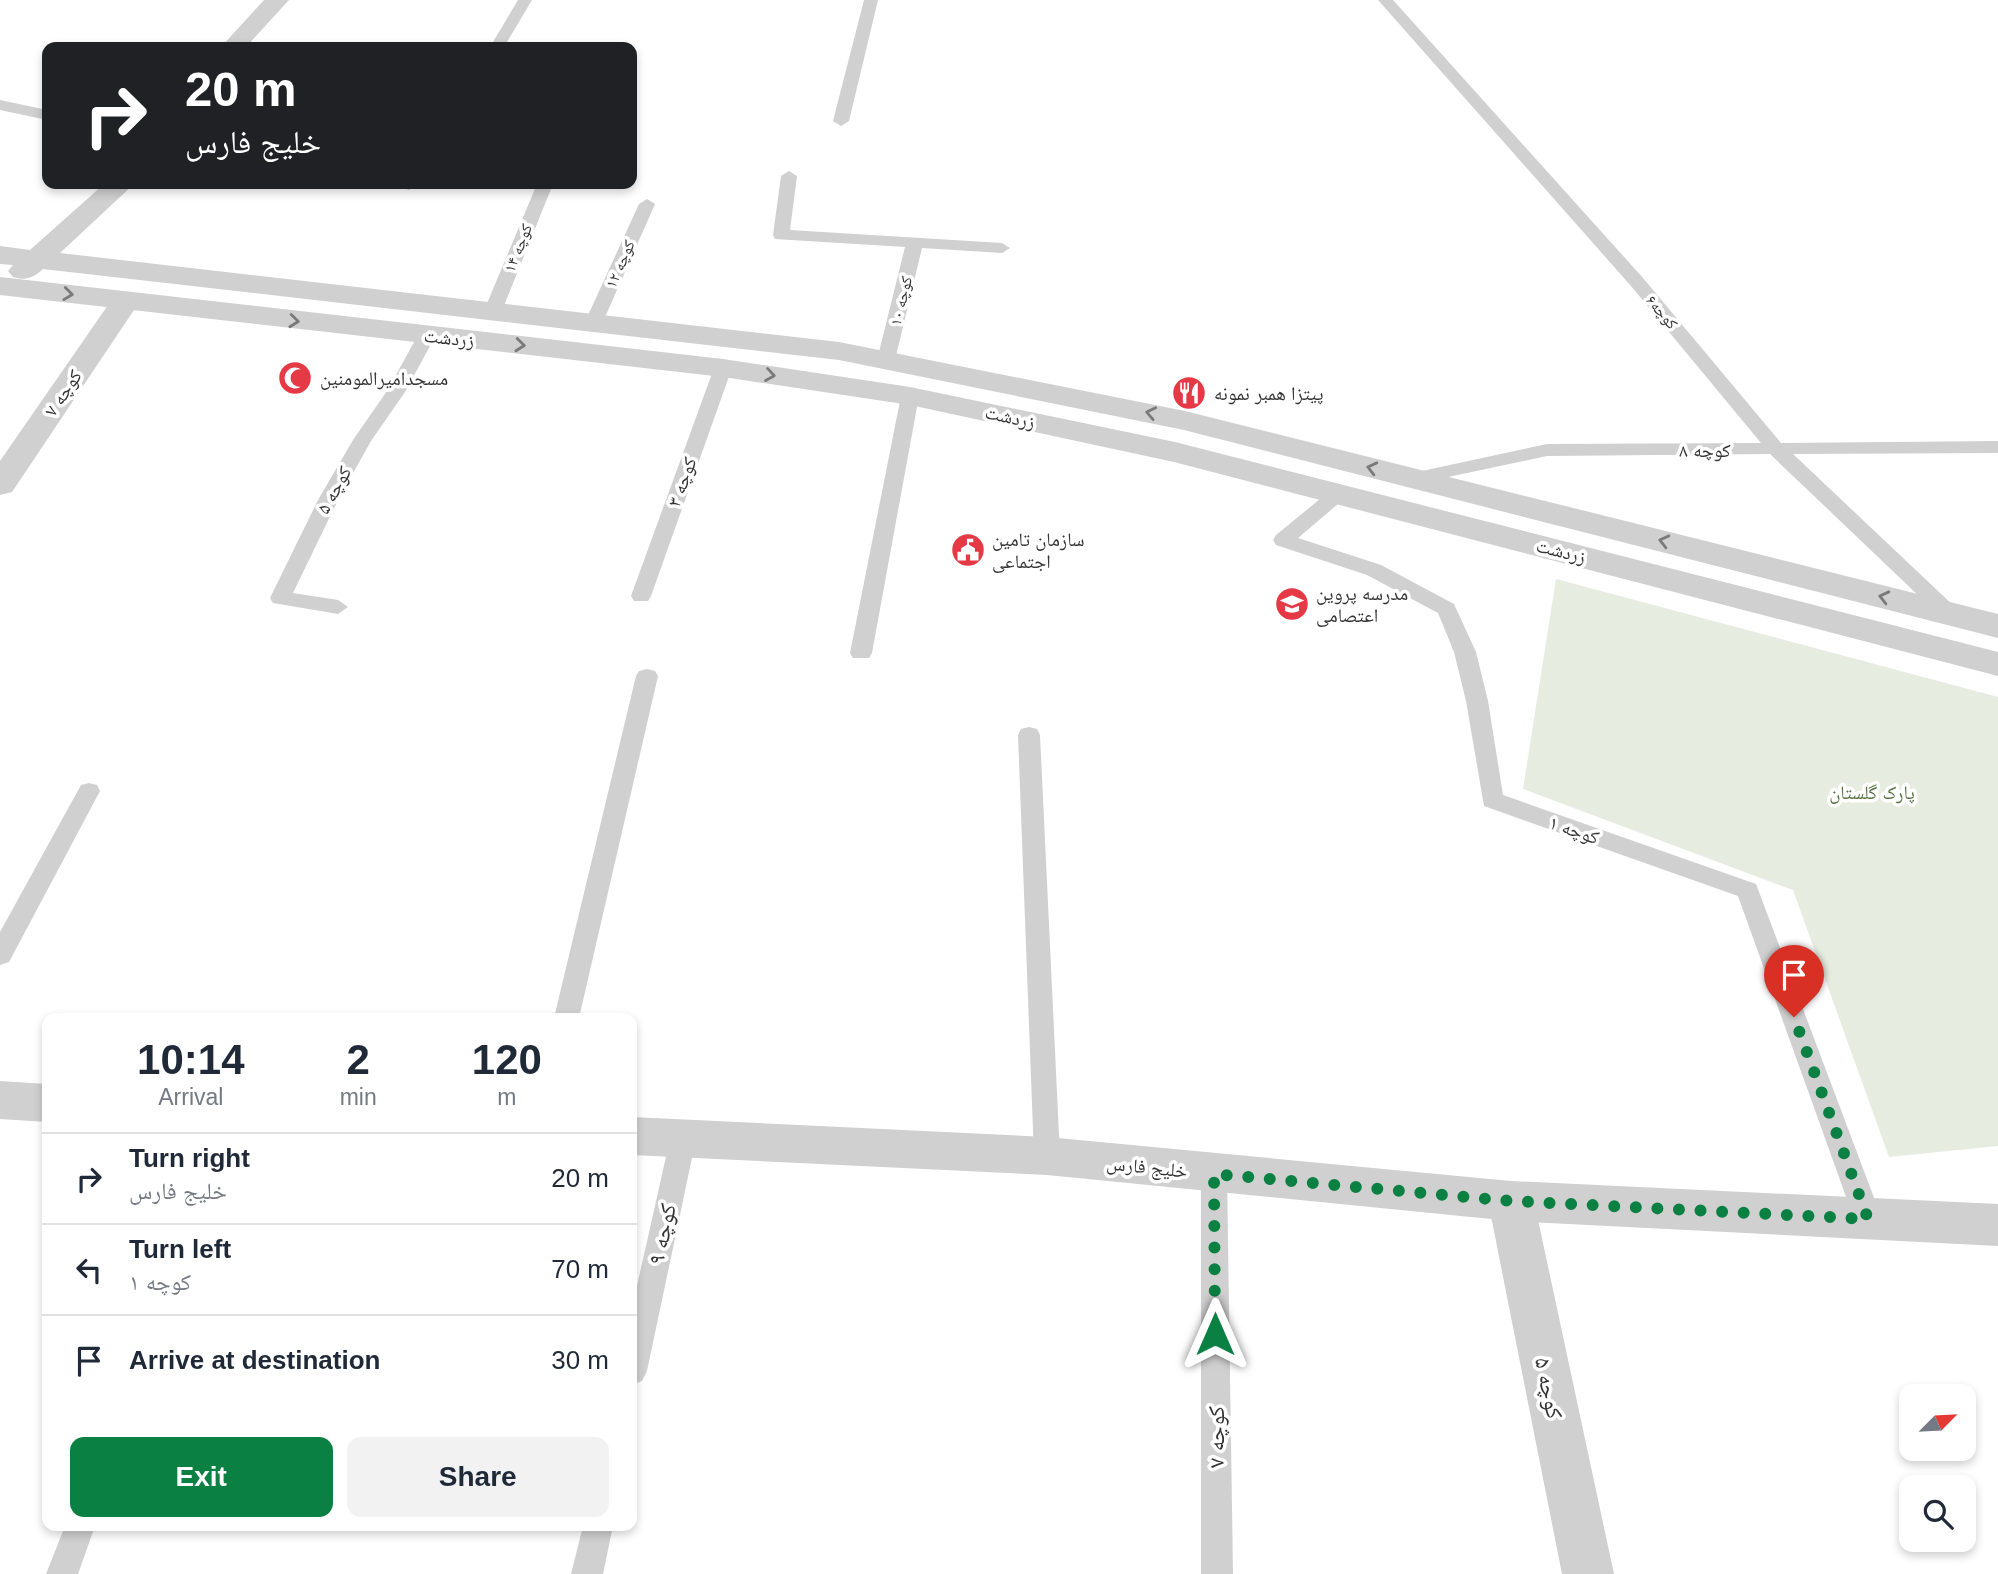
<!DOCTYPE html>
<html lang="en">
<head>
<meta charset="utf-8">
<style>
	:root { --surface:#fff; --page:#f2f2f3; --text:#1f2937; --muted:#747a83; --line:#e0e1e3; --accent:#0b8043 }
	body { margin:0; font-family:Helvetica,"Noto Naskh Arabic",sans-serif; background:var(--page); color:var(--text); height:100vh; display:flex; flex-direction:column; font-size:26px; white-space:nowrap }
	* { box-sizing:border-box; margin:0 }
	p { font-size:23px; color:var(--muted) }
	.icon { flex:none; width:38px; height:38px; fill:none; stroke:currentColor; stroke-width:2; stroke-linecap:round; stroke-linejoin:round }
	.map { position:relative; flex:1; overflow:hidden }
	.drawer { position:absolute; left:42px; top:1013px; width:595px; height:518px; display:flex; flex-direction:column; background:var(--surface); border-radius:14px; box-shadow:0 4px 10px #0003 }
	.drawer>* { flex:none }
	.hud { position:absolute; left:42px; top:42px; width:595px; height:147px; border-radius:14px; box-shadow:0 4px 10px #0003; background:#202124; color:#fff; overflow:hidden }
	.needle { width:46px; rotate:66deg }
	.fabs { position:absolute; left:1899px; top:1384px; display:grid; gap:14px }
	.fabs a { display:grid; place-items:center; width:77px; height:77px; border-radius:14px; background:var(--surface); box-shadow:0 4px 10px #0003; font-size:35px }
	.pin { position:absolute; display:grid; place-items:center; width:60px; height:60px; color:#fff; margin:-72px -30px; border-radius:50% 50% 50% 0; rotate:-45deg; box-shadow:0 0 7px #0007 }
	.pin .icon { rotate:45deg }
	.me { position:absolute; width:77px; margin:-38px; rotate:0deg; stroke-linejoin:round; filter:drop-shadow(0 0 5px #0008) }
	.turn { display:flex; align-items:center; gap:24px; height:147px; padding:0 28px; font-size:32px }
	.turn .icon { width:91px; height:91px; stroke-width:2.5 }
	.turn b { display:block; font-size:49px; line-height:60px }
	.eta { display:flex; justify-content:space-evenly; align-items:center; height:119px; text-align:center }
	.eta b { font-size:42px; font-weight:800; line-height:49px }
	.action { display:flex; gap:14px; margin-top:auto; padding:14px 28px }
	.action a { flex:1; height:80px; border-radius:14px; background:var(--accent); color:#fff; font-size:28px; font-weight:800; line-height:80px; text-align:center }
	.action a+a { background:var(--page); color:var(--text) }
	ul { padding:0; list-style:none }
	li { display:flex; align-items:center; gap:21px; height:91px; padding:0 28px; border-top:2px solid var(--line) }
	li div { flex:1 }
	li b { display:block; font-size:26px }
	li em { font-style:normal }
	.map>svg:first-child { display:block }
	.green { fill:#e6ecdf }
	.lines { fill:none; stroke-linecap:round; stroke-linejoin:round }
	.service { fill:#d0d0d0; fill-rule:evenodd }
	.minor { fill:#d0d0d0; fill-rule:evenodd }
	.tertiary { fill:#d0d0d0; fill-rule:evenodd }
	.oneway { stroke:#7a7a7a }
	.route { stroke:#0b8043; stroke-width:12; stroke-dasharray:0 21.6 }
	.labels { text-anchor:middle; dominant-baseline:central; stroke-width:7; stroke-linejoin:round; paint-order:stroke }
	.far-street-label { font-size:16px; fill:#333; stroke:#fff }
	.street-label { font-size:19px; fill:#333; stroke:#fff }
	.poi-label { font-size:19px; fill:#333; stroke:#fff; text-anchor:start }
	.park-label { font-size:19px; fill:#56703f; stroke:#fff }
	.near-street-label { font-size:23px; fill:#333; stroke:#fff }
</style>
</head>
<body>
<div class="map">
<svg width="1998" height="1574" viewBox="0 0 1998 1574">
	<rect width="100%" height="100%" fill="#fff"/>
	<!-- green -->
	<path class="green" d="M1556 579 1998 697V1146L1889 1157 1793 890 1523 789Z"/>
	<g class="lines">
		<!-- service -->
		<g class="service">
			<path d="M518 0H532L504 47H490Z"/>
			<path d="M864 0H878L849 121 841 126 833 121Z"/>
			<path d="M1378 0H1393L1643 278 1781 443 1998 441V453L1793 454 1956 608 1959 613 1956 618H1942L1770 454 1547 456 1415 484 1408 482 1405 478 1408 474 1547 444 1761 443 1631 286Z"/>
			<path d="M0 100 47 110V120L0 110Z"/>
			<path d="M789 171 797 176 790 230 1002 243 1010 248 1002 253 922 248 895 360 886 365 880 364 877 360 905 247 775 239 773 235 781 176Z"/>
			<path d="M393 184H416L417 185 409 190Z"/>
			<path d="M537 184H553L501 313 498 317H486L483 313Z"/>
			<path d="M647 199 655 204 602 324 593 329 587 328 584 324 639 204Z"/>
			<path d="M427 330 436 335 405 392 371 441 338 500 293 593 338 600 348 607 338 614 273 603 270 598 318 500 353 440 387 391 418 335Z"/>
			<path d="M723 363 732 368 651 596 648 601H634L631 596 714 368Z"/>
			<path d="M910 390 919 396 872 653 869 658H853L850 653 901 396Z"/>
			<path d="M1338 488 1348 494 1345 498 1298 538 1381 565 1454 604 1476 652 1488 701 1503 795 1756 884 1882 1219 1878 1228 1868 1231 1858 1228 1854 1219 1738 896 1484 806 1466 701 1454 652 1438 613 1367 575 1276 545 1273 540 1276 535 1331 490Z"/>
			<path d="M647 669 655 671 658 676 579 1018H554L636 676 639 671Z"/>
			<path d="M1029 727 1037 729 1040 735 1060 1156 1056 1164 1047 1168 1038 1164 1034 1156 1018 735 1021 729Z"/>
			<path d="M89 783 97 785 100 791 9 962 0 965V932L81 785Z"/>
			<path d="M683 1128 692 1131 696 1139 647 1371 642 1381 632 1385V1308L670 1139 674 1131Z"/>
			<path d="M1214 1162 1224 1166 1227 1174 1233 1574H1201V1174L1204 1166Z"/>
			<path d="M65 1526H95L78 1574H46Z"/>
			<path d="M583 1526H613L603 1574H571Z"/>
		</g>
		<!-- minor -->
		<g class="minor">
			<path d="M125 292 135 295 140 301 12 492 0 495V461L115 295Z"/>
			<path d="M1511 1181 1527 1187 1534 1201 1614 1574H1562L1488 1201 1495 1187Z"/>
		</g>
		<!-- tertiary -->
		<g class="tertiary">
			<path d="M264 0H289L246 47H221Z"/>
			<path d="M104 184H134L60 253 839 342 1185 411 1998 614V638L1184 430 839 360 43 269C33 278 26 281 13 277L8 271 13 265 0 264V246L30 250Z"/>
			<path d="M0 277 723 359 910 387 1175 442 1998 652V676L1174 462 910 405 723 377 0 295Z"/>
			<path d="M0 1081 47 1084V1122L0 1119Z"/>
			<path d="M632 1117 1047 1137 1511 1181 1998 1204V1246L1511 1221 1047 1175 632 1155Z"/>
		</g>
	</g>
	<!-- one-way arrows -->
	<defs><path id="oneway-chevron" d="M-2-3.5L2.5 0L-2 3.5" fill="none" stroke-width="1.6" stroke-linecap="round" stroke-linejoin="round" transform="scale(1.75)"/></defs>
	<g class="oneway">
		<use href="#oneway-chevron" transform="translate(68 294) rotate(7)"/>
		<use href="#oneway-chevron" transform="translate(294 321) rotate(6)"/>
		<use href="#oneway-chevron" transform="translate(520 345) rotate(6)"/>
		<use href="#oneway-chevron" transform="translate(770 375) rotate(9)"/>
		<use href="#oneway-chevron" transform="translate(1151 413) rotate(-168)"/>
		<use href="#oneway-chevron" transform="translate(1372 468) rotate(-166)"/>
		<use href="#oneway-chevron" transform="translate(1664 541) rotate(-166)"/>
		<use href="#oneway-chevron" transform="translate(1884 597) rotate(-166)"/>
	</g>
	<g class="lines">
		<!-- route -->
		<path class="route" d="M1215 1334 1214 1174 1511 1201 1868 1219 1794 1017"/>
	</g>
	<!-- icons -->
	<defs>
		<g id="mosque-disc" transform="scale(1.75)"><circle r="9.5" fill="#e63946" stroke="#fff"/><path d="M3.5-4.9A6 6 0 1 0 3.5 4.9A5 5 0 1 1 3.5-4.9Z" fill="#fff"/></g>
		<g id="restaurant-disc" transform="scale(1.75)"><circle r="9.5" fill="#e63946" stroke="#fff"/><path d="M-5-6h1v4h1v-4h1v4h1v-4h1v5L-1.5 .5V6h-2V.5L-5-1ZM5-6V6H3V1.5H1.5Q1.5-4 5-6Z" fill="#fff"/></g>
		<g id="civic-disc" transform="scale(1.75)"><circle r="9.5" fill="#e63946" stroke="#fff"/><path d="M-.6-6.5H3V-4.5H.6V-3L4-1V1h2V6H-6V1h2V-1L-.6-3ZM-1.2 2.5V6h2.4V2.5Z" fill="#fff"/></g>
		<g id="school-disc" transform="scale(1.75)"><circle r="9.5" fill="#e63946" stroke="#fff"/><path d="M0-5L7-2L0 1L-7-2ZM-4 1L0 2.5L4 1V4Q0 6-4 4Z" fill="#fff"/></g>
	</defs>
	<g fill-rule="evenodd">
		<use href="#mosque-disc" x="295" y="378"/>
		<use href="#restaurant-disc" x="1189" y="393"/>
		<use href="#civic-disc" x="968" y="550"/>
		<use href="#school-disc" x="1292" y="604"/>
	</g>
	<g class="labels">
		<!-- far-street labels -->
		<g class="far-street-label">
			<text transform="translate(518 248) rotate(-68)">کوچه ۱۴</text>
			<text transform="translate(620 264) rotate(-66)">کوچه ۱۲</text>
			<text transform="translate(901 301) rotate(-76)">کوچه ۱۰</text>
			<text transform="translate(1662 312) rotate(50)">کوچه۶</text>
		</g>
		<!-- street labels -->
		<g class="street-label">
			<text transform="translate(449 338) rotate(6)">زردشت</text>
			<text transform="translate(63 393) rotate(-56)">کوچه ۷</text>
			<text transform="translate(1010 417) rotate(12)">زردشت</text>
			<text x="1705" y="450">کوچه ۸</text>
			<text transform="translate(682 482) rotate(-70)">کوچه ۳</text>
			<text transform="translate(334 490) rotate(-61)">کوچه ۵</text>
			<text transform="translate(1561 551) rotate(14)">زردشت</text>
			<text transform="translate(1574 830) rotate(19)">کوچه ۱</text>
			<text transform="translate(1147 1167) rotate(6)">خلیج فارس</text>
		</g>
		<!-- poi labels -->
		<g class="poi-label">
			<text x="320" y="378">مسجدامیرالمومنین</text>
			<text x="1214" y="393">پیتزا همبر نمونه</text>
			<text x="992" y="539">سازمان تامین<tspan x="992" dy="22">اجتماعی</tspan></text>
			<text x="1316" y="593">مدرسه پروین<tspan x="1316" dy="22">اعتصامی</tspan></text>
		</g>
		<!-- park labels -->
		<g class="park-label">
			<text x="1872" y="792">پارک گلستان</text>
		</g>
		<!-- near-street labels -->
		<g class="near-street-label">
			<text transform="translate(662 1234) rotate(-78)">کوچه ۹</text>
			<text transform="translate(1549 1388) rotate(78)">کوچه ۵</text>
			<text transform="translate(1216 1437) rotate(-90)">کوچه ۷</text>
		</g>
	</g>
</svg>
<div class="fabs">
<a><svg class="needle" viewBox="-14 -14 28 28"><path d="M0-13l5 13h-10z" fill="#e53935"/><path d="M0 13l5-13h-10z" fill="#747a83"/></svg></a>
<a><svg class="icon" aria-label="search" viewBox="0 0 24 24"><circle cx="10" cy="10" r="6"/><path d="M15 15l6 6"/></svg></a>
</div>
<div class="pin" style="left:1794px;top:1017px;background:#d93025"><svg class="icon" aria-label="arrive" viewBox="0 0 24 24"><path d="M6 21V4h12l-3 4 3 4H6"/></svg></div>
<svg class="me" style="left:1215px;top:1334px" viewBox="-20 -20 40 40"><path d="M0-17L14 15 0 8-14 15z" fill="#0b8043" stroke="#fff" stroke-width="4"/></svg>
<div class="hud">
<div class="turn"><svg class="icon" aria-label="right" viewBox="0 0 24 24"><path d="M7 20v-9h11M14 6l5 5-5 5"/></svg><div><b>20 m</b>خلیج فارس</div></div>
</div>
<section class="drawer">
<div class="eta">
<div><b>10:14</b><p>Arrival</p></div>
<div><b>2</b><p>min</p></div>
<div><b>120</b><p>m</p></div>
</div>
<ul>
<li><svg class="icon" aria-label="right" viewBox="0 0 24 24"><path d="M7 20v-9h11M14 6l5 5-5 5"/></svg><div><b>Turn right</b><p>خلیج فارس</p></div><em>20 m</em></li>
<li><svg class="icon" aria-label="left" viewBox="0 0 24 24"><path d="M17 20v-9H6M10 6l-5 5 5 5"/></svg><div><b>Turn left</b><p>کوچه ۱</p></div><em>70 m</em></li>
<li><svg class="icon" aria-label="arrive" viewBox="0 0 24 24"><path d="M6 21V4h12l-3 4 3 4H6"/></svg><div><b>Arrive at destination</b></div><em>30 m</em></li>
</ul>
<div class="action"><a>Exit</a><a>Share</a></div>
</section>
</div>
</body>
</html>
